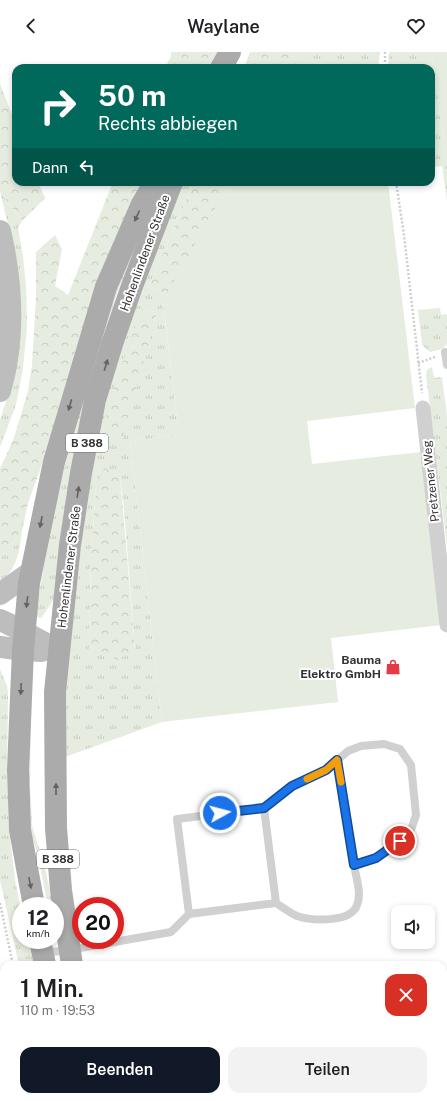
<!DOCTYPE html>
<html lang="de">
<head>
<meta charset="utf-8">
<style>
	:root { --surface:#fff; --page:#f2f2f2; --text:#202124; --muted:#757577; --accent:#111827 }
	body { margin:0; font-family:"Public Sans",sans-serif; background:var(--page); color:var(--text); height:100vh; display:flex; flex-direction:column; font-size:15px; white-space:nowrap }
	* { box-sizing:border-box; margin:0 }
	p { font-size:13px; color:var(--muted) }
	.icon { flex:none; width:22px; height:22px; fill:none; stroke:currentColor; stroke-width:2; stroke-linecap:round; stroke-linejoin:round }
	.map { position:relative; flex:1; overflow:hidden }
	.panel { position:absolute; left:0px; top:909px; width:447px; height:140px; display:flex; flex-direction:column; background:var(--surface); border-radius:12px 12px 0 0; box-shadow:0 2px 6px #0003 }
	.panel>* { flex:none }
	.top-card { position:absolute; left:12px; top:12px; width:423px; height:122px; border-radius:12px; box-shadow:0 2px 6px #0003; background:#00695c; color:#fff; overflow:hidden }
	.fabs { position:absolute; left:391px; top:853px; display:grid; gap:8px }
	.fabs a { display:grid; place-items:center; width:44px; height:44px; border-radius:8px; background:var(--surface); box-shadow:0 2px 6px #0003; font-size:20px }
	.speed { position:absolute; left:12px; top:845px; display:flex; gap:8px; font-size:20px; font-weight:700; text-align:center }
	.speed>* { display:grid; place-content:center; width:52px; height:52px; border-radius:50%; background:var(--surface); box-shadow:0 2px 6px #0003; line-height:1 }
	.speed small { font-size:10px; font-weight:400 }
	.speed .limit { border:6px solid #d22; background:#fff; color:#111 }
	.pin { position:absolute; display:grid; place-items:center; width:34px; height:34px; color:#fff; margin:-17px; border:2px solid #fff; border-radius:50%; box-shadow:0 1px 4px #0007 }
	.me { position:absolute; width:44px; margin:-22px; rotate:83deg; stroke-linejoin:round; filter:drop-shadow(0 0 3px #0008) }
	.turn { display:flex; align-items:center; gap:14px; height:84px; padding:0 20px; font-size:18px }
	.turn .icon { width:52px; height:52px; stroke-width:2.5 }
	.turn b { display:block; font-size:28px; line-height:34px }
	.then { display:flex; align-items:center; height:38px; padding:0 20px; background:#0003; gap:8px; font-size:15px }
	.round { display:grid; place-items:center; flex:none; width:42px; height:42px; border-radius:12px; background:var(--page) }
	.overview { display:flex; align-items:center; justify-content:space-between; height:68px; padding:0 20px }
	h1 { font-size:24px; font-weight:600; line-height:30px }
	.primary-button { display:flex; gap:8px; margin-top:auto; padding:8px 20px }
	.primary-button a { flex:1; height:46px; border-radius:12px; background:var(--accent); color:#fff; font-size:16px; font-weight:600; line-height:46px; text-align:center }
	.primary-button a+a { background:var(--page); color:var(--text) }
	header { display:flex; justify-content:space-between; align-items:center; height:52px; padding:0 20px; background:var(--surface); font-size:18px; font-weight:600 }
	.map>svg:first-child { display:block }
	.grass { fill:url(#grass-tufts); fill-rule:evenodd }
	.forest { fill:url(#forest-crowns) }
	.pitch { fill:#e6ecdf }
	.lines { fill:none; stroke-linecap:round; stroke-linejoin:round }
	.path { stroke:#cdcdcd; stroke-width:2.5; stroke-dasharray:2 2; stroke-linecap:butt }
	.lane { stroke:#d0d0d0; stroke-width:8 }
	.street { stroke:#d0d0d0; stroke-width:15 }
	.secondary { stroke:#bdbdbd; stroke-width:22 }
	.primary { stroke:#ababab; stroke-width:22 }
	.oneway { fill:#636363 }
	.route-casing { stroke:#114b97; stroke-width:10 }
	.route { stroke:#1a73e8; stroke-width:7 }
	.slow { stroke:#f59e0b; stroke-width:7 }
	.labels { text-anchor:middle; dominant-baseline:central; stroke-width:4; stroke-linejoin:round; paint-order:stroke }
	.shield { fill:#fff; stroke:#707070; stroke-width:1 }
	.shield-label { font-size:11px; font-weight:bold; fill:#333 }
	.street-label { font-size:12px; fill:#333; stroke:#fff }
	.poi-label { font-size:12px; font-weight:bold; fill:#333; stroke:#fff; text-anchor:end }
</style>
</head>
<body>
<header><svg class="icon" aria-label="back" viewBox="0 0 24 24"><path d="M15 5l-7 7 7 7"/></svg>Waylane<svg class="icon" aria-label="heart" viewBox="0 0 24 24"><path d="M12 20l-8-8c-3-5 5-10 8-4 3-6 11-1 8 4z"/></svg></header>
<div class="map">
<svg width="447" height="1049" viewBox="0 0 447 1049">
	<defs>
		<pattern id="grass-tufts" width="24" height="20" patternUnits="userSpaceOnUse"><rect width="24" height="20" fill="#e6ecdf"/><path d="M3 7l-1-3M5 7V3M7 7l1-3M15 17l-1-3M17 17v-4M19 17l1-3" fill="none" stroke="#c6cbc0"/></pattern>
		<pattern id="forest-crowns" width="20" height="18" patternUnits="userSpaceOnUse"><rect width="20" height="18" fill="#e6ecdf"/><path d="M2 6a3 3 0 1 1 6 0M12 15a3 3 0 1 1 6 0" fill="none" stroke="#c6cbc0"/></pattern>
	</defs>
	<rect width="100%" height="100%" fill="#fff"/>
	<!-- grass -->
	<g class="grass">
		<path d="M303 0H380L378 16H340L298 7Z"/>
		<path d="M389 0H432L447 113V150L442 114 431 115V16H388Z"/>
		<path d="M180 130H194L149 234 167 243 163 250 179 383 130 389 162 670 65 705V655L67 620 81 489 99 377 114 320 140 233ZM141 257 157 260 121 389ZM120 424 124 457 135 597H89L91 505 96 436Z"/>
		<path d="M0 139 22 169 18 176 23 204 26 234 27 274 23 316 16 353 0 395V368L10 337 11 186Z"/>
		<path d="M150 157 118 239 100 294 54 547 42 565 40 566 36 564 38 548 53 462 67 405 107 264 127 209Z"/>
		<path d="M440 256 441 263 447 262V292L442 297 430 300 422 293 418 258Z"/>
		<path d="M432 315 434 326 442 325 447 364V494L426 323 427 318Z"/>
		<path d="M22 479C19 501 17 516 0 532V507Z"/>
		<path d="M0 617 7 634 8 642 7 715 9 777 15 828 21 858V888H28L34 913H19L0 828Z"/>
		<path d="M31 656 30 733 32 774 45 815 53 854H48L38 804 29 776 26 699Z"/>
	</g>
	<!-- forest -->
	<g class="forest">
		<path d="M171 0H217L208 16H165L171 4Z"/>
		<path d="M250 0H303L294 16H244Z"/>
		<path d="M0 32 16 73V130H38L45 146 22 169 0 139Z"/>
		<path d="M113 130H147L81 281 40 418 28 451 22 479 0 507V417L14 386 28 339 32 313 36 246V200L55 183 62 197 55 234 68 243Z"/>
		<path d="M194 130H230L167 243 149 234Z"/>
		<path d="M141 257 157 260 122 389 104 380 107 357Z"/>
		<path d="M104 416 120 424 135 597 118 608 89 597 91 505 96 436Z"/>
	</g>
	<!-- pitch -->
	<g class="pitch">
		<path d="M432 0H447V114Z"/>
		<path d="M298 7 340 16H294Z"/>
		<path d="M230 130H388L415 356 307 369 312 412 421 400 441 573 331 586 338 650 162 670 130 389 179 383 163 249Z"/>
	</g>
	<g class="lines">
		<!-- path -->
		<g class="path">
			<path d="M385 0V16"/>
			<path d="M396 130 404 183 422 341"/>
			<path d="M418 311 435 305"/>
			<path d="M0 851 13 913"/>
			<path d="M41 1045 42 1049"/>
		</g>
		<!-- lane -->
		<g class="lane">
			<path d="M445 300 447 313"/>
			<path d="M337 708 354 813"/>
			<path d="M264 756 292 734 326 718 348 699 361 694 384 692 400 697 411 713 416 763 411 778 400 789 376 806 354 813C356 826 362 841 357 853 351 871 312 869 297 864 290 861 282 855 276 851"/>
			<path d="M43 901 69 898 171 880 189 862 276 851 264 756 177 767 189 862"/>
		</g>
		<!-- street -->
		<path class="street" d="M423 356 447 573"/>
		<!-- secondary -->
		<g class="secondary">
			<path d="M0 179C12 231 15 288 0 339"/>
			<path d="M0 542 31 520"/>
			<path d="M0 568 13 574 59 599"/>
			<path d="M0 595 23 598 42 599"/>
		</g>
		<!-- primary -->
		<g class="primary">
			<path d="M221 16 230 0"/>
			<path d="M34 854 20 778 18 718 23 598 29 531 54 410 106 235 142 152 155 130"/>
			<path d="M40 888 45 913"/>
			<path d="M72 913 61 838 56 776 55 640 70 493 81 421 95 348 112 292 132 234 172 130"/>
			<path d="M74 1045 75 1049"/>
		</g>
	</g>
	<!-- one-way arrows -->
	<defs><path id="oneway-solid" d="M-6-.8H1V-3.2L6.5 0L1 3.2V.8H-6Z"/></defs>
	<g class="oneway">
		<use href="#oneway-solid" transform="translate(137 164) rotate(114)"/>
		<use href="#oneway-solid" transform="translate(106 313) rotate(-73)"/>
		<use href="#oneway-solid" transform="translate(70 353) rotate(106)"/>
		<use href="#oneway-solid" transform="translate(78 440) rotate(-81)"/>
		<use href="#oneway-solid" transform="translate(41 470) rotate(101)"/>
		<use href="#oneway-solid" transform="translate(27 550) rotate(97)"/>
		<use href="#oneway-solid" transform="translate(21 637) rotate(92)"/>
		<use href="#oneway-solid" transform="translate(56 737) rotate(-90)"/>
		<use href="#oneway-solid" transform="translate(30 831) rotate(79)"/>
	</g>
	<g class="lines">
		<!-- route casing -->
		<g class="route-casing">
			<path id="route" d="M220 761 264 756 292 734 326 718 337 708 354 813 376 806 400 789"/>
		</g>
		<!-- route -->
		<use href="#route" class="route"/>
		<!-- slow -->
		<path class="slow" d="M307 727 326 718 337 708 341 730"/>
	</g>
	<!-- icons -->
	<defs>
		<g id="shop-bare" transform="scale(1.2)"><path d="M-5-2.5h2.3a2.7 3.5 0 0 1 5.4 0H5L5.5 6h-11ZM-1.5-2.5h3a1.5 2.3 0 0 0-3 0Z" fill="#e63946" stroke="#fff" stroke-width="2.5" paint-order="stroke"/></g>
	</defs>
	<g fill-rule="evenodd">
		<use href="#shop-bare" x="393" y="615"/>
	</g>
	<g class="labels">
		<!-- shield labels -->
		<g class="shield">
			<rect x="66" y="382" width="42" height="18" rx="3"/>
			<rect x="37" y="798" width="42" height="18" rx="3"/>
		</g>
		<g class="shield-label">
			<text x="87" y="391">B 388</text>
			<text x="58" y="807">B 388</text>
		</g>
		<!-- street labels -->
		<g class="street-label">
			<text transform="translate(145 201) rotate(-70)">Hohenlindener Straße</text>
			<text transform="translate(431 429) rotate(-96)">Pretzener Weg</text>
			<text transform="translate(69 515) rotate(-83)">Hohenlindener Straße</text>
		</g>
		<!-- poi labels -->
		<g class="poi-label">
			<text x="381" y="608">Bauma<tspan x="381" dy="14">Elektro GmbH</tspan></text>
		</g>
	</g>
</svg>
<div class="fabs">
<a><svg class="icon" aria-label="sound" viewBox="0 0 24 24"><path d="M4 9h4l5-4v14l-5-4H4zM17 9q2 3 0 6"/></svg></a>
</div>
<div class="speed"><div>12<small>km/h</small></div><div class="limit">20</div></div>
<div class="pin" style="left:400px;top:789px;background:#d93025"><svg class="icon" aria-label="arrive" viewBox="0 0 24 24"><path d="M6 21V4h12l-3 4 3 4H6"/></svg></div>
<svg class="me" style="left:220px;top:761px" viewBox="-20 -20 40 40"><circle r="17" fill="#1a73e8" stroke="#fff" stroke-width="3"/><path d="M0-11L8 9 0 5-8 9z" fill="#fff"/></svg>
<div class="top-card">
<div class="turn"><svg class="icon" aria-label="right" viewBox="0 0 24 24"><path d="M7 20v-9h11M14 6l5 5-5 5"/></svg><div><b>50 m</b>Rechts abbiegen</div></div>
<div class="then">Dann<svg class="icon" aria-label="left" viewBox="0 0 24 24"><path d="M17 20v-9H6M10 6l-5 5 5 5"/></svg></div>
</div>
<section class="panel">
<div class="overview"><div><h1>1 Min.</h1><p>110 m · 19:53</p></div><a class="round" style="background:#d93025;color:#fff"><svg class="icon" aria-label="close" viewBox="0 0 24 24"><path d="M6 6l12 12M18 6L6 18"/></svg></a></div>
<div class="primary-button"><a>Beenden</a><a>Teilen</a></div>
</section>
</div>
</body>
</html>
